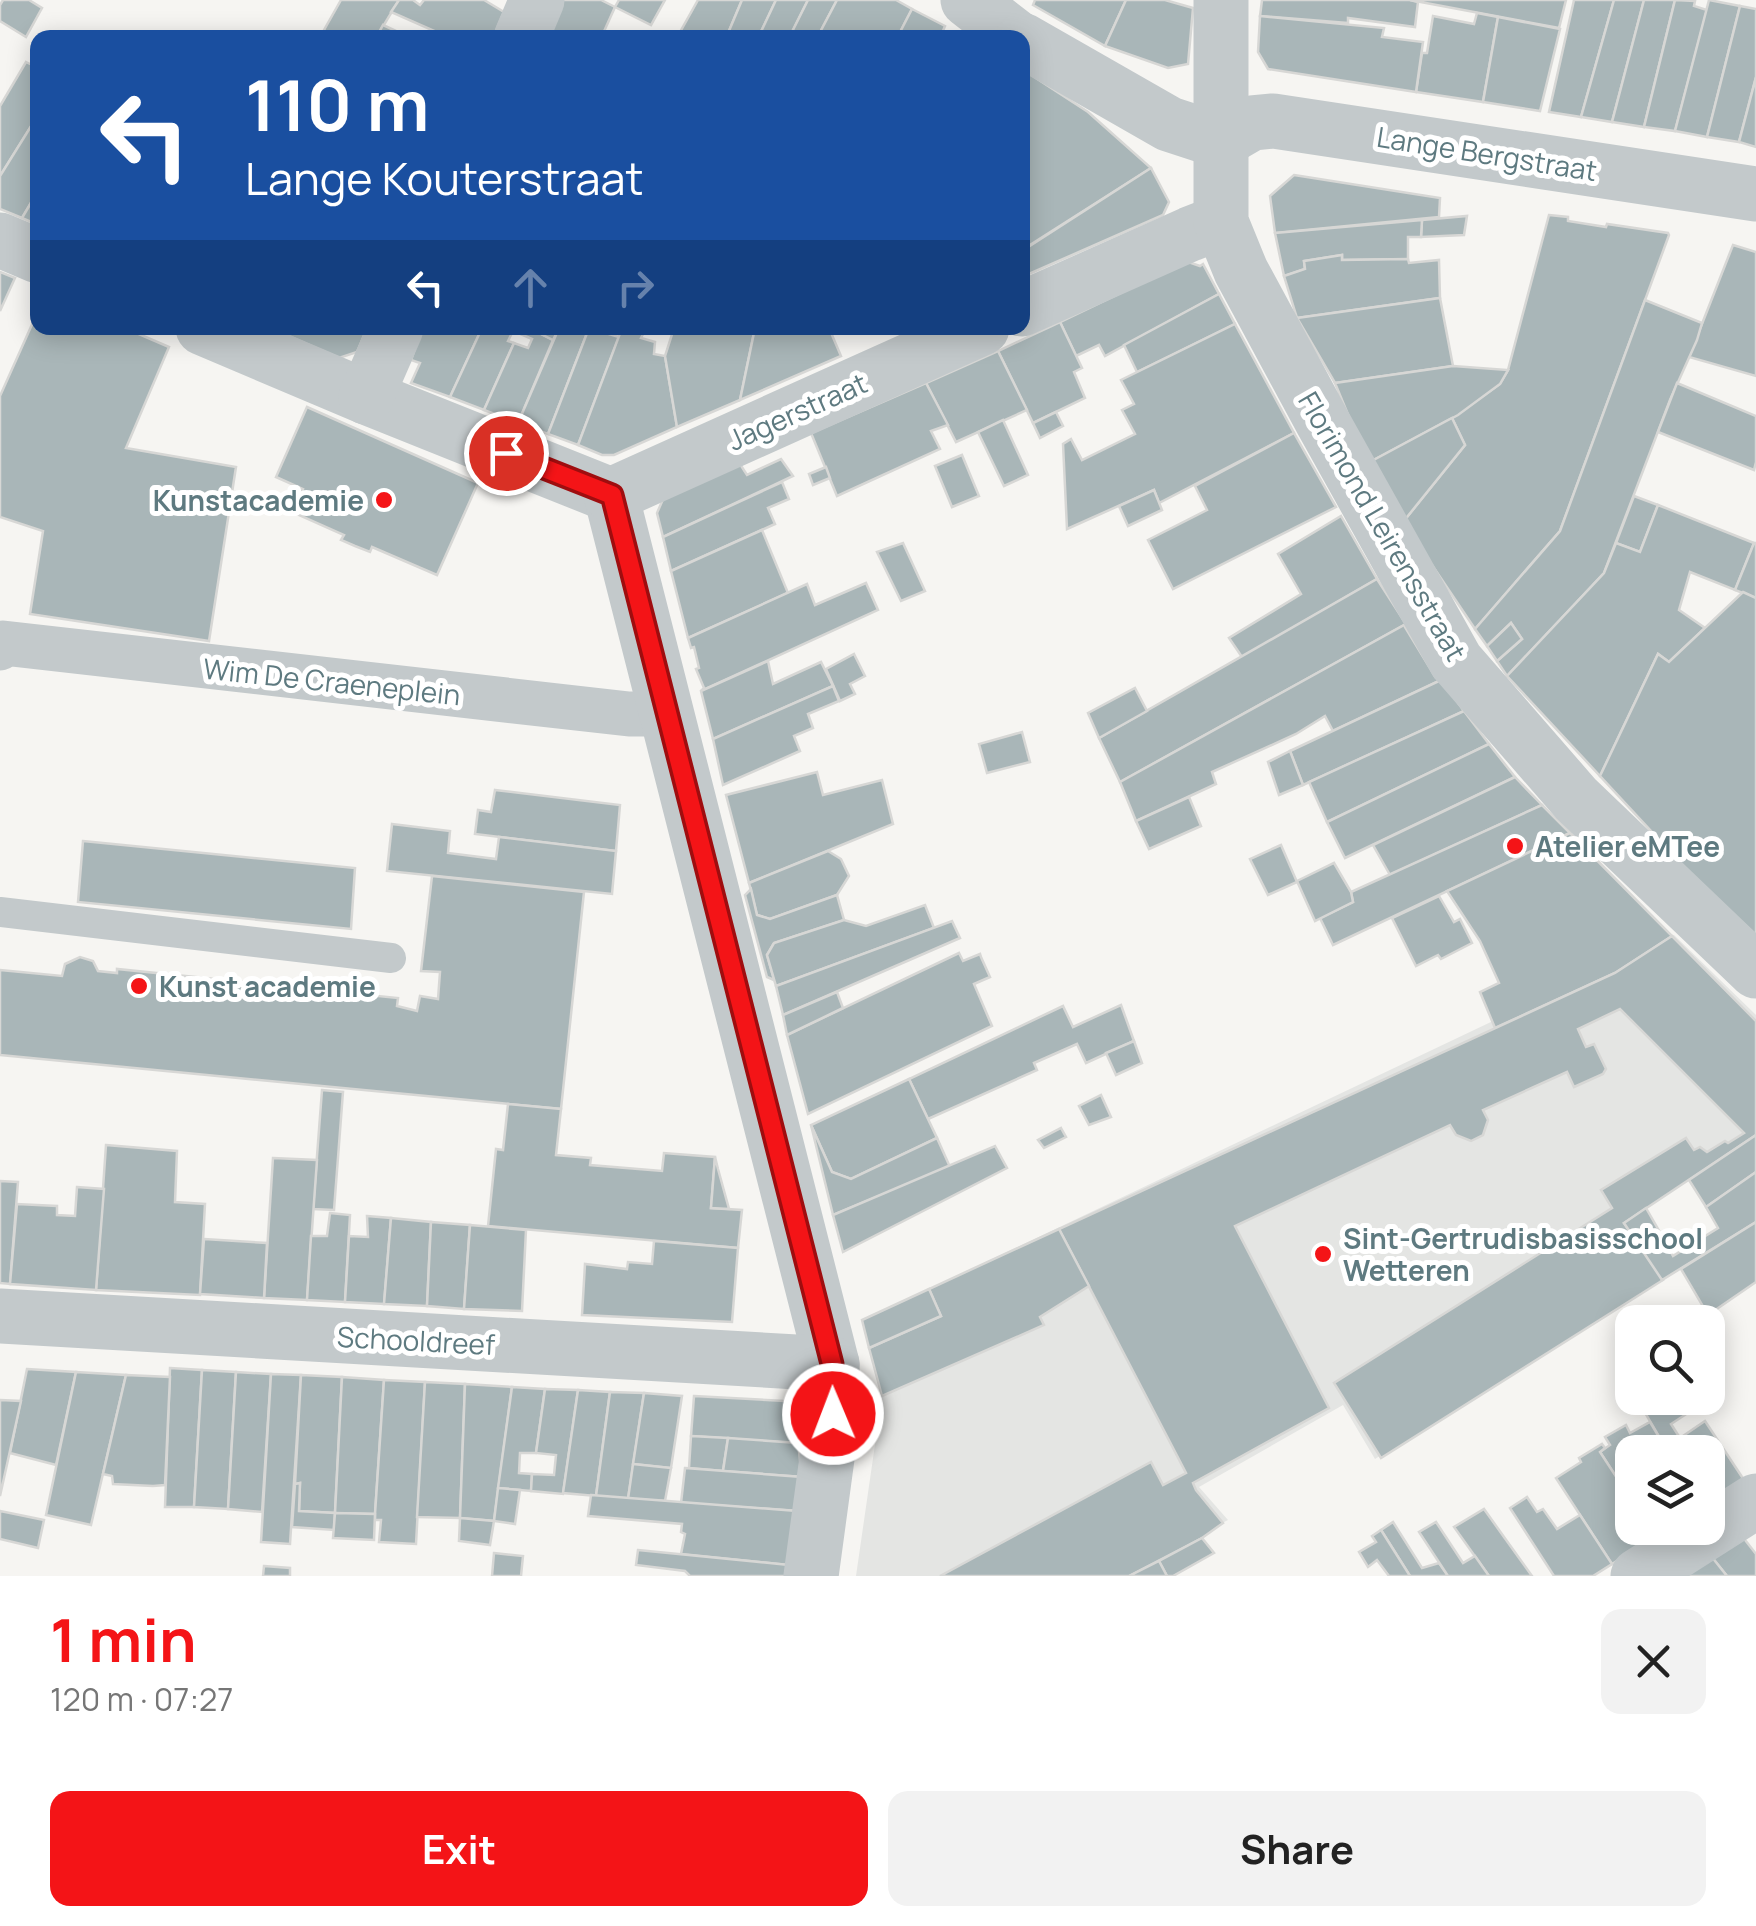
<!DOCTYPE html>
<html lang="en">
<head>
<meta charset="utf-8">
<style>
	:root { --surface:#fff; --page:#f2f2f2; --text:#222; --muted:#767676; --accent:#f41417 }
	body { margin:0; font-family:Manrope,sans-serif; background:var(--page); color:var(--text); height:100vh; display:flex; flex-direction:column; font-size:38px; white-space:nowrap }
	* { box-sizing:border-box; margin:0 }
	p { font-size:32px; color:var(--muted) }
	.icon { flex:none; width:55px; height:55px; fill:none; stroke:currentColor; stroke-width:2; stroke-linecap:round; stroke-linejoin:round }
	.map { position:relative; height:1576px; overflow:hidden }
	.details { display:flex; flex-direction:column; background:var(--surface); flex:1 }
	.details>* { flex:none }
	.top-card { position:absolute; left:30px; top:30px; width:1000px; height:305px; border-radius:20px; box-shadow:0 5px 25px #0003; background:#1a4fa0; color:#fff; overflow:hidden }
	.buttons { position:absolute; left:1615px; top:1305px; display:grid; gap:20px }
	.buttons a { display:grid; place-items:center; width:110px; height:110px; border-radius:20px; background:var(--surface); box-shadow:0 5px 25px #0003; font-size:50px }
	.pin { position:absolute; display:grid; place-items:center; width:85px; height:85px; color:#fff; margin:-42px; border:5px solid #fff; border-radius:50%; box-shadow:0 2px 10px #0007 }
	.me { position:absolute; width:110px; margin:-55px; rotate:359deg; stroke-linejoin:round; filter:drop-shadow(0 0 8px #0008) }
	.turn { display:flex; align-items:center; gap:35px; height:210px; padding:0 50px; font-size:45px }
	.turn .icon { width:130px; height:130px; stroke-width:2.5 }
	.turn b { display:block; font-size:70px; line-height:85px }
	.lanes { display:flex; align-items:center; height:95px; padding:0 50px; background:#0003; justify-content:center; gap:50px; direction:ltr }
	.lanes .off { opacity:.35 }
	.round { display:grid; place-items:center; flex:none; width:105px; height:105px; border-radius:20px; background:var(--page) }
	.overview { display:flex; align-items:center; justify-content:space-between; height:170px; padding:0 50px }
	h1 { font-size:60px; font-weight:700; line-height:75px; color:var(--accent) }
	.button { display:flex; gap:20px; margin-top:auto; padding:20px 50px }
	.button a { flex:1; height:115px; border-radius:20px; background:var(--accent); color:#fff; font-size:40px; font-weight:700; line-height:115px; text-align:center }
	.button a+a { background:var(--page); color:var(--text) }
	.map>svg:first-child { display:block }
	.built { fill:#e4e5e3 }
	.building { fill:#a9b6b8; stroke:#d7d7d5; stroke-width:2.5 }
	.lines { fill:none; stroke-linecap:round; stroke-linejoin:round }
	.service { stroke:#c3c9cb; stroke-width:30 }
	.pedestrian { stroke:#c3c9cb; stroke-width:45 }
	.minor { stroke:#c3c9cb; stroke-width:55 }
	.tertiary { stroke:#c3c9cb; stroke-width:55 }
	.route-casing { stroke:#9f0d0f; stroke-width:25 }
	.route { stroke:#f41417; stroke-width:18 }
	.poi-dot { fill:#f41417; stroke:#fff; stroke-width:4 }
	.labels { text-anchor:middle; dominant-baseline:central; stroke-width:10; stroke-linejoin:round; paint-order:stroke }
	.street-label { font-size:28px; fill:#5e7a80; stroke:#fff }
	.poi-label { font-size:28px; font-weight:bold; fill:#5e7a80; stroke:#fff; text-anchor:start }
</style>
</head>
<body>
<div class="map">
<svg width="1756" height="1576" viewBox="0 0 1756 1576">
	<rect width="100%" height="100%" fill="#f6f5f2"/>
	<!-- built -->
	<path class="built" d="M1674 935 1756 1015V1133L1619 1222 1658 1280 1375 1459 1343 1405 1199 1487 1228 1520 1119 1576H856L882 1396 869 1348 940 1316 929 1289Z"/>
	<!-- building -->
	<g class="building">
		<path d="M3 0H29L42 8 26 37 0 21V5Z"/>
		<path d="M341 0H399L376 38H337L324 30Z"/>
		<path d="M399 0H413L420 5 424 0H484L504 12 493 38H450L391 12Z"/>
		<path d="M563 0H601L615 7 601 38H547Z"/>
		<path d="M619 0H665L651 25 615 7Z"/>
		<path d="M698 0H742L726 38H684L679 34Z"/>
		<path d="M742 0H776L758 38H726Z"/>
		<path d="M776 0H808L789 38H758Z"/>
		<path d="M808 0H837L817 38H789Z"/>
		<path d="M837 0H896L912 9 897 38H817Z"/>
		<path d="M1035 0H1126L1105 46 1033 5Z"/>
		<path d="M1126 0H1165L1193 8 1188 64 1168 68 1105 46Z"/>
		<path d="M1262 0H1410L1418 2 1415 27 1348 18V23L1260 16Z"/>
		<path d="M1410 0H1566L1559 28Z"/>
		<path d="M1574 0H1614L1581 117 1549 112Z"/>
		<path d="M1614 0H1644L1612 122 1581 117Z"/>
		<path d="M1644 0H1675L1644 127 1612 122Z"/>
		<path d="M1675 0 1695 1 1694 6 1707 10 1675 131 1644 127Z"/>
		<path d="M1709 0 1740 6 1707 137 1675 131Z"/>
		<path d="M1740 6 1756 9V77L1739 142 1707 137Z"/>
		<path d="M912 9 945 26 940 38H897Z"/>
		<path d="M1477 13 1498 17 1483 102 1416 92 1422 53H1427L1433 16 1474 24Z"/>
		<path d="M1260 16 1384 28 1382 37 1423 42 1416 92 1268 69 1258 52Z"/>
		<path d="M1498 17 1560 29 1540 111 1483 102Z"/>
		<path d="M383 25 411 38H376Z"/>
		<path d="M26 62 38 68V115L0 176V106Z"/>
		<path d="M1022 69 1088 112 1151 168 1022 250Z"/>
		<path d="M1756 77V147L1739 142Z"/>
		<path d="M38 115V191L22 218 0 209V176Z"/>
		<path d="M1151 168 1169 202 1163 215 1022 277V251Z"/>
		<path d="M1294 175 1440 198 1439 217 1275 233 1270 196Z"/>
		<path d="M38 191V225L22 218Z"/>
		<path d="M1549 215 1568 217V221L1606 227 1607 224 1668 233 1669 235 1560 531 1475 629 1403 522 1465 445 1452 418 1500 384 1508 370Z"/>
		<path d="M1467 216 1464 235 1421 237 1422 220Z"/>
		<path d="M1422 220 1421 237H1408V259L1342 260V255L1304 261 1305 269 1284 276 1275 233Z"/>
		<path d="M1733 245 1756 252V376L1689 357Z"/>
		<path d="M1342 255V260L1408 259 1409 263 1439 260 1440 298 1297 318 1284 276 1305 269 1304 261Z"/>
		<path d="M1189 260 1191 263 1200 266 1203 264 1219 294 1105 356 1099 345 1076 356 1060 322Z"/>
		<path d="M0 272 15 278 0 311Z"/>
		<path d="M1219 294 1235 324 1137 372 1124 345Z"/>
		<path d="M1440 298 1453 366 1335 383 1297 318Z"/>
		<path d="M1645 300 1702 323 1697 340 1670 400 1604 573 1507 676 1497 661 1522 639 1511 623 1487 646 1475 629 1560 531Z"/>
		<path d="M38 311V328H125L169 347 126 448 236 467 209 641 30 614 43 531 0 517V396Z"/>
		<path d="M1060 322 1082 368 1074 372 1085 398 1033 423 998 351Z"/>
		<path d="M1235 324 1294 433 1159 503 1154 490 1067 529 1063 444 1071 439 1082 460 1135 434 1122 410 1134 404 1121 380Z"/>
		<path d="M270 328H352L365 333 357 352 339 358Z"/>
		<path d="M422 328H482L450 397 411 383 420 363 411 360Z"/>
		<path d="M482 328H521L518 333 513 331 508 341 514 343 484 410 450 397Z"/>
		<path d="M521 328H529L553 340 518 423 484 410 514 343 528 348 532 339 518 333Z"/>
		<path d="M529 328H559L553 340Z"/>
		<path d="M559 328H589L548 434 518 423Z"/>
		<path d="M589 328 619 337 578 445 548 434Z"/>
		<path d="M622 328H646L641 338 655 342 654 354 665 356 677 427 614 455H602L578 445Z"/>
		<path d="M674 328H755L740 400 677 427 665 356Z"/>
		<path d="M755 328H829L841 356 740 400Z"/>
		<path d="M998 351 1027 410 956 442 926 383Z"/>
		<path d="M1453 366 1508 370 1500 384 1458 415 1368 463 1335 383Z"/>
		<path d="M926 383 948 425 931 431 940 449 837 496 811 433Z"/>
		<path d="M1677 383 1756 416V462L1754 470 1658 432Z"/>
		<path d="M307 407 478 483 437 575 372 547 370 552 355 546 341 540 344 535 292 512 303 489 276 477Z"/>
		<path d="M1056 412 1063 426 1040 438 1033 423Z"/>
		<path d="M1452 418 1465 445 1403 522 1368 463Z"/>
		<path d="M1003 420 1028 475 1004 486 978 432Z"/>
		<path d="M1294 433 1336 507 1173 589 1148 540 1207 510 1195 486Z"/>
		<path d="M962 455 979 496 952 507 935 466Z"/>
		<path d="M781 459 793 476 663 537 657 513 664 497 740 464 747 475Z"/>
		<path d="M826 467 830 478 813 485 809 474Z"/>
		<path d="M782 482 789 499 768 508 775 524 671 571 663 537Z"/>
		<path d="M1154 490 1162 510 1128 526 1119 506Z"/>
		<path d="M1634 496 1658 505 1640 552 1616 543Z"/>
		<path d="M1658 505 1754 543 1735 590 1690 572 1679 610 1705 628 1669 662 1658 654 1600 776 1507 676 1604 573 1616 543 1640 552Z"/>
		<path d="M1341 516 1377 579 1242 657 1229 638 1301 594 1278 554Z"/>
		<path d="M762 530 788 593 688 638 671 571Z"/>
		<path d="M903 543 925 591 901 601 877 552Z"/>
		<path d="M1754 543H1756V598L1735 590Z"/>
		<path d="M1377 579 1406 624 1120 782 1099 738Z"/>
		<path d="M866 583 878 610 701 691 704 688 696 669 699 668 694 647 691 648 688 638 807 584 815 605Z"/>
		<path d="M1743 592 1756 598V935L1705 889 1600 776 1658 654 1669 662Z"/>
		<path d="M1511 623 1522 639 1497 661 1487 646Z"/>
		<path d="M1406 624 1405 627 1436 678 1441 680 1333 731 1325 716 1296 734 1212 772 1216 784 1136 821 1120 782Z"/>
		<path d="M854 654 865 676 850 684 855 694 840 701 826 669Z"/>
		<path d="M768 661 773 684 821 662 833 686 713 739 701 691Z"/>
		<path d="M1441 680 1464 711 1303 785 1290 751Z"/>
		<path d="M833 686 839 701 808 714 813 728 794 736 800 751 723 785 713 739Z"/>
		<path d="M1135 688 1147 711 1099 738 1088 713Z"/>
		<path d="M1464 711 1489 744 1327 822 1309 782Z"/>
		<path d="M1022 732 1030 762 987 773 979 744Z"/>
		<path d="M1489 744 1515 777 1345 858 1327 822Z"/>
		<path d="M1290 751 1303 785 1279 795 1268 762Z"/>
		<path d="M817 772 823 795 882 780 893 824 749 883 726 795Z"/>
		<path d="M1515 777 1542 805 1390 875 1373 845Z"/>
		<path d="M495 790 620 805 616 851 475 834 478 810 491 812Z"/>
		<path d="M1189 797 1201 826 1149 849 1136 821Z"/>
		<path d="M1542 805 1570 833 1333 945 1320 918 1353 902 1351 892Z"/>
		<path d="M392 824 450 831 448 853 496 859 499 837 616 851 612 894 387 871Z"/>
		<path d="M1570 833 1672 936 1615 973 1495 1028 1480 992 1499 983 1480 941 1447 891Z"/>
		<path d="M83 841 355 868 351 929 78 902Z"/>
		<path d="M1281 845 1297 882 1268 895 1250 859Z"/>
		<path d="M828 851 841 859 849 876 837 895 770 919 757 915 749 883Z"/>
		<path d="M1334 863 1351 892 1353 902 1315 921 1297 881Z"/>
		<path d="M432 876 584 892 561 1109 0 1055V970L62 976 65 964 80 957 93 961 98 971 117 973V969L398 998 397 1006 417 1011 420 996 438 999 440 972 421 971Z"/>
		<path d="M751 889 757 915 770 919 837 895 844 920 774 943 767 955 774 980 767 977 745 895Z"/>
		<path d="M1439 896 1454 922 1460 919 1472 943 1441 959 1438 955 1416 966 1392 918Z"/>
		<path d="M925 905 934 928 776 986 767 955 774 943 844 920 866 926Z"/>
		<path d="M952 921 960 938 783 1015 776 986Z"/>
		<path d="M1672 936 1756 1021V1135L1624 1223 1663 1280 1381 1458 1334 1383 1612 1208 1601 1190 1686 1138 1694 1150 1700 1147 1707 1152 1725 1141 1728 1143 1744 1133 1620 1009 1578 1029 1586 1047 1594 1044 1606 1069 1603 1074 1574 1087 1567 1072 1483 1110 1488 1120 1483 1135 1471 1141 1456 1135 1450 1125 1235 1226 1329 1408 1193 1483 1196 1490 1223 1523 1202 1538 1129 1576H940L1151 1462 1163 1485 1186 1473 1059 1229 1615 973Z"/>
		<path d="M959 953 963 961 980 954 981 957 990 977 974 984 992 1026 808 1114 787 1035Z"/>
		<path d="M837 992 843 1008 787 1035 783 1015Z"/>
		<path d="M1121 1005 1134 1041 1086 1063 1077 1044 1034 1063 1037 1070 928 1119 909 1079 1063 1006 1073 1027Z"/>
		<path d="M1134 1041 1142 1063 1116 1075 1106 1053Z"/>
		<path d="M909 1079 937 1138 851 1179 832 1172 811 1125Z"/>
		<path d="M322 1090 343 1092 334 1210 313 1209Z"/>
		<path d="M1101 1095 1111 1117 1089 1125 1079 1106Z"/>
		<path d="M508 1104 561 1109 556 1155 591 1158 590 1165 662 1171 664 1153 715 1157 711 1208 742 1210 738 1248 488 1226 496 1149 503 1150Z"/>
		<path d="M811 1125 832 1172 851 1179 937 1138 950 1167 833 1215Z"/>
		<path d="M1061 1128 1066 1137 1044 1148 1038 1140Z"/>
		<path d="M1756 1135V1172L1706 1207 1689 1180Z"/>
		<path d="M106 1145 177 1151 175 1202 205 1204 200 1295 96 1290Z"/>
		<path d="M995 1146 1007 1168 843 1252 833 1215Z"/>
		<path d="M715 1157 718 1169 729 1209 711 1208Z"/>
		<path d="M273 1158 317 1160 307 1300 264 1298Z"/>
		<path d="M1756 1172V1222L1662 1280 1642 1250 1662 1236 1673 1256 1718 1228 1706 1207Z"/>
		<path d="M0 1181 18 1182 10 1284 0 1283Z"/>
		<path d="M77 1187 104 1189 96 1290 10 1284 17 1204 57 1206V1215L75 1216Z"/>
		<path d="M1646 1208 1662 1236 1642 1250 1624 1223Z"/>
		<path d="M330 1213 350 1215 345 1302 307 1300 311 1236H327Z"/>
		<path d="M367 1216 391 1218 384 1304 345 1302 349 1236 368 1237Z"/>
		<path d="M391 1218 431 1222 427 1306 384 1304Z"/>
		<path d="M431 1222 470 1225 464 1309 427 1306Z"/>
		<path d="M1756 1222V1282L1708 1315 1681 1269Z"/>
		<path d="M470 1225 526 1230 522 1311 464 1309Z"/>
		<path d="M1059 1229 1089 1286 1040 1317 1044 1325 882 1396 869 1348 941 1316 929 1289Z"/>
		<path d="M204 1239 267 1243 264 1298 200 1294Z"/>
		<path d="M654 1241 738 1248 732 1322 582 1315 585 1264 627 1269 628 1262 652 1264Z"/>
		<path d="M929 1289 941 1316 869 1348 862 1320Z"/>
		<path d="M170 1368 202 1370 194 1507H165Z"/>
		<path d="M27 1369 76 1372 56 1465 10 1453Z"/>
		<path d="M202 1370 236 1372 228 1509 194 1507Z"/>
		<path d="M76 1372 126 1375 91 1525 46 1515Z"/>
		<path d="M236 1372 271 1374 262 1512 228 1509Z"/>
		<path d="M271 1374 301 1375 290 1544 261 1542Z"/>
		<path d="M126 1375 170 1377 165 1485 153 1486 113 1484 112 1476 103 1474Z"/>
		<path d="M301 1375 342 1377 335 1513 299 1511 300 1483 295 1484Z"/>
		<path d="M342 1377 384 1380 375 1514 335 1513Z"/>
		<path d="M384 1380 425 1382 416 1544 379 1542 381 1520H375V1514Z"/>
		<path d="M425 1382 465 1384 460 1518 417 1517Z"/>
		<path d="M465 1384 512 1387 494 1521 460 1518Z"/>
		<path d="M512 1387 545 1389 536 1453H520L519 1473 532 1474 531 1491 498 1488Z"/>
		<path d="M545 1389 578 1390 563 1494 531 1491 532 1474 554 1475 556 1455 536 1453Z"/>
		<path d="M578 1390 610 1392 596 1496 563 1493Z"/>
		<path d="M610 1392 644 1393 628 1499 596 1496Z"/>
		<path d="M644 1393 682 1396 671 1468 633 1464Z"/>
		<path d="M694 1396 803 1402 812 1413 808 1444 691 1436Z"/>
		<path d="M1666 1398H1690L1697 1407 1671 1424 1680 1438 1705 1421 1744 1480 1708 1504V1452H1668L1644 1411Z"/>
		<path d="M0 1400 21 1401 0 1496Z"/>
		<path d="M1650 1422 1668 1452H1632V1501L1600 1452 1610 1445 1605 1437 1626 1425 1630 1433Z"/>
		<path d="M691 1436 728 1438 723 1471 689 1468Z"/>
		<path d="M728 1438 798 1443 802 1477 723 1471Z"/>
		<path d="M1602 1444 1605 1448 1600 1452 1632 1501V1528H1650L1656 1536 1612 1564 1556 1478 1581 1462 1579 1458Z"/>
		<path d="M633 1464 671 1468 665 1501 628 1499Z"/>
		<path d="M685 1468 802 1477 797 1511 681 1503Z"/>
		<path d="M300 1483 299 1511 335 1513 334 1530 292 1527 295 1484Z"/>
		<path d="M498 1488 520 1490 515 1524 494 1521Z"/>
		<path d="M591 1495 797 1511 789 1565 681 1554 685 1534 681 1532 682 1524 588 1516Z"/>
		<path d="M1527 1497 1537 1512 1543 1509 1557 1529 1580 1515 1612 1564 1593 1576H1554L1510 1508Z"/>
		<path d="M1484 1509 1504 1537 1532 1576H1489L1454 1527Z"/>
		<path d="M0 1511 44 1520 38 1548 0 1539Z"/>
		<path d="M335 1513 375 1514 374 1540 333 1538Z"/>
		<path d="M460 1518 494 1521 490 1545 459 1541Z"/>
		<path d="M1393 1522 1422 1568 1439 1563 1448 1576H1410L1381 1530Z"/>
		<path d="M1436 1522 1463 1563 1475 1556 1489 1576H1448L1419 1532Z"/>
		<path d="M1381 1530 1393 1549 1410 1576H1389L1377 1560 1368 1567 1359 1552 1376 1542 1372 1536Z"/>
		<path d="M1742 1536 1756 1554V1576H1727L1711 1556Z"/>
		<path d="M1202 1538 1214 1553 1173 1576H1167L1159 1561Z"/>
		<path d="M638 1550 789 1565 787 1576H690L685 1571 636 1565Z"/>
		<path d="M494 1553 523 1556 521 1576H492Z"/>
		<path d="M1711 1556 1727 1576H1679Z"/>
		<path d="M1159 1561 1167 1576H1129Z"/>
		<path d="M264 1566 290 1568V1576H263Z"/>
	</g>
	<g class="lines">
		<!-- service -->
		<path class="service" d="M0 912 391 958"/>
		<!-- pedestrian -->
		<path class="pedestrian" d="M0 648 3 643 629 714H667"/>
		<!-- minor -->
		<g class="minor">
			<path d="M968 0 1017 38"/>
			<path d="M521 38 537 0"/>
			<path d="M1022 40 1169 124 1221 141 1252 123 1273 121 1756 194"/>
			<path d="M0 240 38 256"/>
			<path d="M1022 309 1190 234 1221 222"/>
			<path d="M203 328 366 397 611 495"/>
			<path d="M366 397 396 328"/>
			<path d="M611 495 832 1364 833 1414 811 1576"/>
			<path d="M611 495 982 328"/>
			<path d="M0 1316 832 1364"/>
			<path d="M1638 1576 1756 1501"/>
		</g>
		<!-- tertiary -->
		<path class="tertiary" d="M1221 0V222L1241 271 1322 421 1456 661 1576 799 1756 971"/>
	</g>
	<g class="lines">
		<!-- route casing -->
		<g class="route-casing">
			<path id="route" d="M506 453 612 495 832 1364 833 1414"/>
		</g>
		<!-- route -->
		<use href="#route" class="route"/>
	</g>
	<!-- markers -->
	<g class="poi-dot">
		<circle cx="384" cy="500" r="10"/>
		<circle cx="1515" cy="846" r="10"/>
		<circle cx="139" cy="986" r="10"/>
		<circle cx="1323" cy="1254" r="10"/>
	</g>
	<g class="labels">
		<!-- street labels -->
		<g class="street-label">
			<text transform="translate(1487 153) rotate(9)">Lange Bergstraat</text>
			<text transform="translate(797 411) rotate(-24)">Jagerstraat</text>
			<text transform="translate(1383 526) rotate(60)">Florimond Leirensstraat</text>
			<text transform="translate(332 681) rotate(6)">Wim De Craeneplein</text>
			<text transform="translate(416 1340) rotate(3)">Schooldreef</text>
		</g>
		<!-- poi labels -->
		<g class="poi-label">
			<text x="364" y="500" text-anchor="end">Kunstacademie</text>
			<text x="1535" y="846">Atelier eMTee</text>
			<text x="159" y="986">Kunst academie</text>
			<text x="1343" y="1238">Sint-Gertrudisbasisschool<tspan x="1343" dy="32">Wetteren</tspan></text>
		</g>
	</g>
</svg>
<div class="buttons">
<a><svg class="icon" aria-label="search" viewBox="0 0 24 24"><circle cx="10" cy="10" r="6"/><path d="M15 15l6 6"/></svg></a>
<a><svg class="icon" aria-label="layers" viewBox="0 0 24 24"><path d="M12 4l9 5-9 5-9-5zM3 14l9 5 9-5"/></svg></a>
</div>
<div class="pin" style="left:506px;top:453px;background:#d93025"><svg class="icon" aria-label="arrive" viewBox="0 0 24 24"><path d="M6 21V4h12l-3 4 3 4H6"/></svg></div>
<svg class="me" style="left:833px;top:1414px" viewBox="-20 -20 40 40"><circle r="17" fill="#f41417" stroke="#fff" stroke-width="3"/><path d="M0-11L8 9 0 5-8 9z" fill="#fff"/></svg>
<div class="top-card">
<div class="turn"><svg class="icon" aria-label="left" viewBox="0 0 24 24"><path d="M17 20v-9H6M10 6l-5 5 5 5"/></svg><div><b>110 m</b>Lange Kouterstraat</div></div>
<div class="lanes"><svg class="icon" aria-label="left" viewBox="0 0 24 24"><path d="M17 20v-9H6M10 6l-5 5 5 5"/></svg><svg class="icon off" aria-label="ahead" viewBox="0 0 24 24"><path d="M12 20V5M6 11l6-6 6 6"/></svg><svg class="icon off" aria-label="right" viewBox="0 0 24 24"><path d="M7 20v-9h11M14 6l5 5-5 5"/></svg></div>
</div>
</div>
<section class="details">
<div class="overview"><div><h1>1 min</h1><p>120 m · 07:27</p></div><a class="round"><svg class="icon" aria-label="close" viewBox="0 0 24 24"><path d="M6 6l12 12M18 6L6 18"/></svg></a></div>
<div class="button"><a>Exit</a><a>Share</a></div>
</section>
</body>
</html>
